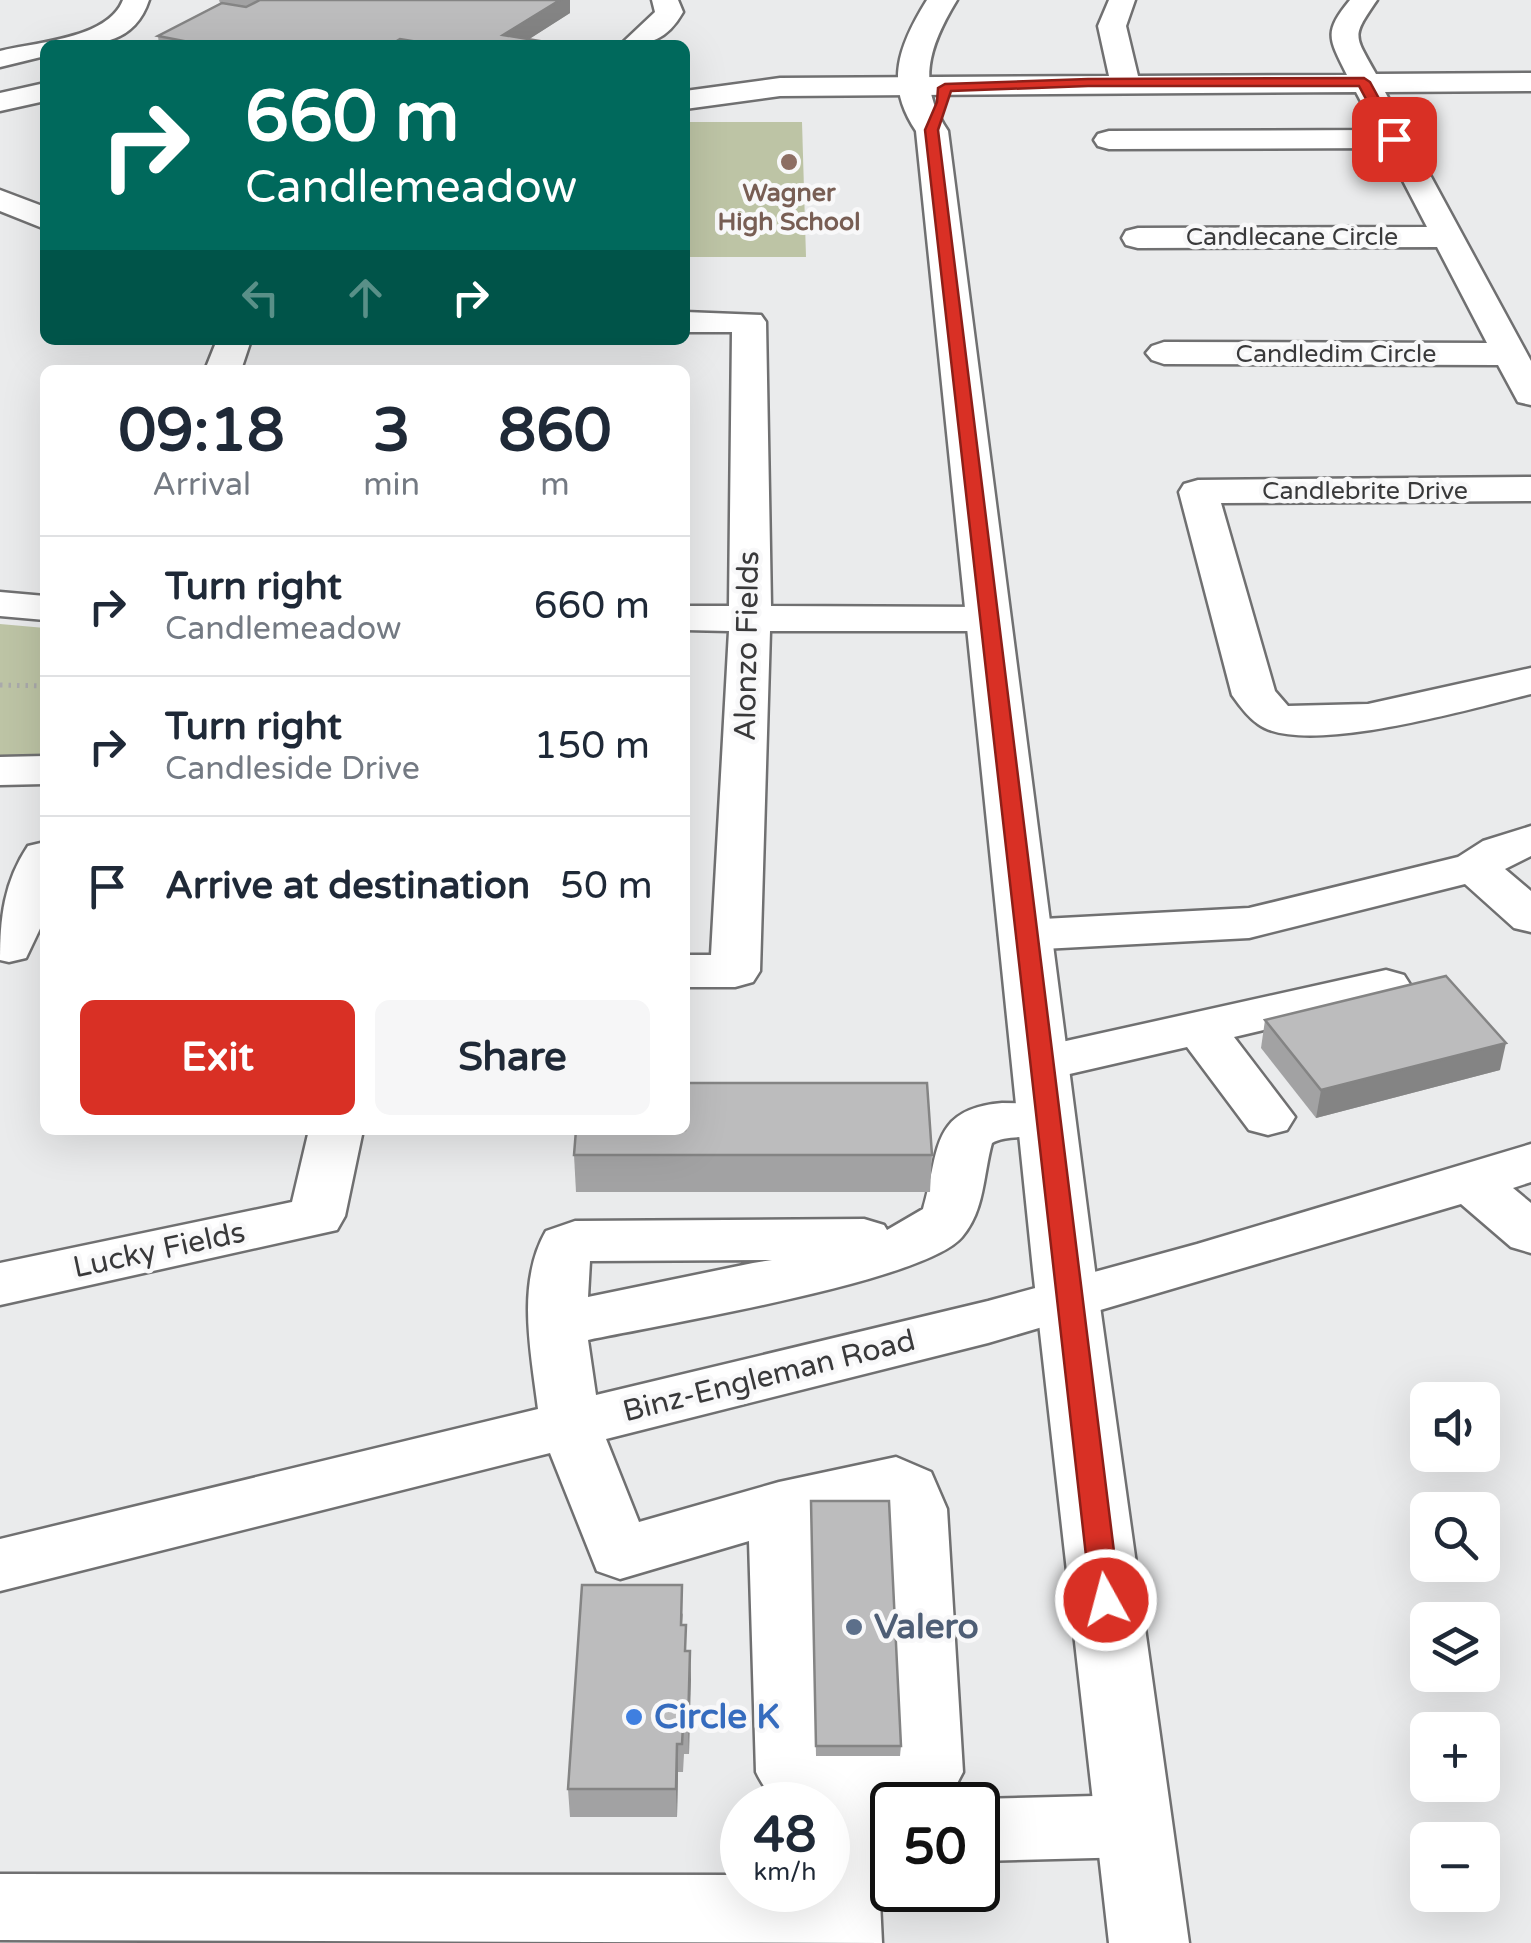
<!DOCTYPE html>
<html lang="en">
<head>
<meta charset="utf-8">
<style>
	:root { --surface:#fff; --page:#f6f6f7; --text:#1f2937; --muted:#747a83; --line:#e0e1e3; --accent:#d93025 }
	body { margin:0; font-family:"Varela Round",sans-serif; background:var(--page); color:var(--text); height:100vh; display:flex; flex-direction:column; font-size:38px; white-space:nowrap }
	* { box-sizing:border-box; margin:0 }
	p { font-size:32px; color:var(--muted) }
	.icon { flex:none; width:55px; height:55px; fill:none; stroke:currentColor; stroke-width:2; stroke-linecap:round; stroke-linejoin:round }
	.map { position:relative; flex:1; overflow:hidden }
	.panel { position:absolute; left:40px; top:365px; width:650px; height:770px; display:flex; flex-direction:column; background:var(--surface); border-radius:15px; box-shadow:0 10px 40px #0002 }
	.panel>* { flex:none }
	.hud { position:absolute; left:40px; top:40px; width:650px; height:305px; border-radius:15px; box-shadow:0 10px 40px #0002; background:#00695c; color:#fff; overflow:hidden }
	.tools { position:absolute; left:1410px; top:1382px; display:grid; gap:20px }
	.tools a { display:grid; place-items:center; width:90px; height:90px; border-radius:15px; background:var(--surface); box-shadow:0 10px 40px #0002; font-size:50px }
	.speed { position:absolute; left:720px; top:1782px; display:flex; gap:20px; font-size:50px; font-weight:700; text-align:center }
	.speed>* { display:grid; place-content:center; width:130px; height:130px; border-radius:50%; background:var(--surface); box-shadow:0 10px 40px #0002; line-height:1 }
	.speed small { font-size:25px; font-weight:400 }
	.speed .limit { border:5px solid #111; border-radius:15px; background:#fff; color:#111 }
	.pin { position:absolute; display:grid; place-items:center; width:85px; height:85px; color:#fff; margin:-42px; border-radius:20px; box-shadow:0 5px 15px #0006 }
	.me { position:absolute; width:110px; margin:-55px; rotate:353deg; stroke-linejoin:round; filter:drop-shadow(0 0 8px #0008) }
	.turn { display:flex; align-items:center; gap:35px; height:210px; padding:0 40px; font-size:45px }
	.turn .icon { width:130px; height:130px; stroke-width:2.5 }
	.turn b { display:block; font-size:70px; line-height:85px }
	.lanes { display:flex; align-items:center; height:95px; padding:0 40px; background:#0003; justify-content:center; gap:50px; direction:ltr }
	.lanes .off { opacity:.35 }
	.eta { display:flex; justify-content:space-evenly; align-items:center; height:170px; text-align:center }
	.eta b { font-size:60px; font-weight:700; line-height:70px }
	.button { display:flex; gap:20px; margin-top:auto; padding:20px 40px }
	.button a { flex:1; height:115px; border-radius:15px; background:var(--accent); color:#fff; font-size:40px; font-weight:700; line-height:115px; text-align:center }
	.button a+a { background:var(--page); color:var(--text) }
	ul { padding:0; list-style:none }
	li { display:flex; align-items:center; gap:30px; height:140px; padding:0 40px; border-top:2px solid var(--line) }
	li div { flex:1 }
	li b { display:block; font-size:38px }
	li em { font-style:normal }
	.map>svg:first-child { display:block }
	.green { fill:#bdc4a5 }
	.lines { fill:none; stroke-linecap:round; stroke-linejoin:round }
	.minor-casing { stroke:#707071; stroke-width:5 }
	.major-casing { stroke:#707071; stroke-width:5 }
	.path { stroke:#aaaaab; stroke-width:5; stroke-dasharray:2.5 6; stroke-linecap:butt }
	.minor { fill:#fff; fill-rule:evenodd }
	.major { fill:#fff; fill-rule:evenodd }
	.wall { fill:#a2a2a3 }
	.shaded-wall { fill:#848484 }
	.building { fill:#bcbcbd; stroke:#848484; stroke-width:2.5 }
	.route { fill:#d93025; stroke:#8d1f18; stroke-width:2.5 }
	.education-dot { fill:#8d6e63; stroke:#f8f8f9; stroke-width:4 }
	.service-dot { fill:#5c6f8a; stroke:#f8f8f9; stroke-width:4 }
	.shop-dot { fill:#3f7fe0; stroke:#f8f8f9; stroke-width:4 }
	.labels { text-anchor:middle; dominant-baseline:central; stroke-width:9; stroke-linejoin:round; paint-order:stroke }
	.far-education-label { font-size:25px; font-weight:bold; fill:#785e54; stroke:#f8f8f9 }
	.far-street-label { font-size:25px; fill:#39393a; stroke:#f8f8f9 }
	.street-label { font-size:30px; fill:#39393a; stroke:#f8f8f9 }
	.near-service-label { font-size:35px; font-weight:bold; fill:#4e5e75; stroke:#f8f8f9; text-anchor:start }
	.near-shop-label { font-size:35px; font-weight:bold; fill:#366cbe; stroke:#f8f8f9; text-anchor:start }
</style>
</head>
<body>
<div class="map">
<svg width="1531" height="1943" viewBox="0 0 1531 1943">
	<rect width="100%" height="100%" fill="#eaebec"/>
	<!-- green -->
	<g class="green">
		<path d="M685 122H802L806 257H685Z"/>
		<path d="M0 624 45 628 42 762 0 761Z"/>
	</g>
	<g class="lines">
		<!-- minor casing -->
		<g class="minor-casing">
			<g id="minor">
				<path d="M123 0H149C133 49 89 45 45 45V56L0 67V51C36 42 108 39 123 0Z"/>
				<path d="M652 0H678L683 12C667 40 650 45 620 45L655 12Z"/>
				<path d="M1109 0H1135L1126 26 1138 76 1347 75C1329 38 1323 33 1350 0H1377C1351 38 1354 34 1376 74L1531 73V91L1385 92 1531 361V405L1518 402 1498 365 1164 364 1152 360 1146 353 1152 346 1164 342 1487 343 1437 247 1138 248 1126 245 1122 238 1126 231 1138 228 1427 227 1386 148 1109 149 1098 146 1094 140 1098 134 1109 131 1376 130 1356 92 780 96 685 109V91L780 78 1109 76 1098 26Z"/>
				<path d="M45 83V101L0 111V93Z"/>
				<path d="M0 190 45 207V229L0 211Z"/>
				<path d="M685 312 761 315 766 322 771 606 986 607 1001 610 1007 619 1001 628 986 631H770L760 971 753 982 735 987H685V955H711L729 631 685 630V606H729L732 332H685Z"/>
				<path d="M217 340H251L241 370H205Z"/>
				<path d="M1531 477V501L1221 503 1275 691 1288 706 1368 704 1531 668V694C1477 707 1303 758 1258 724 1248 717 1239 705 1232 695L1179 492 1184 484 1198 480Z"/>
				<path d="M0 592 45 596V620L0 616Z"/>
				<path d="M45 756V784L0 785V757Z"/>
				<path d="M1531 826V856L1505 869 1531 891V932L1514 928 1465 884 1249 938 1024 950 1007 946 999 935 1007 924 1024 920 1249 908 1458 857 1483 841Z"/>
				<path d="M45 842V918L26 958 9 962 0 960C0 918 4 882 28 846Z"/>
				<path d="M1386 970 1404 975 1411 986 1404 997 1234 1037 1295 1117 1287 1130 1268 1135 1249 1130 1187 1047 1039 1081 1021 1076 1013 1064 1021 1052 1039 1047Z"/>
				<path d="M1002 1103 1047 1104 1066 1109 1074 1122 1066 1135C1043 1141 1011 1132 992 1143 983 1175 985 1210 962 1237 924 1282 657 1325 588 1340L596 1395 988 1301 1197 1244 1531 1144V1182L1513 1188 1531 1203V1253L1511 1247 1461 1204 988 1343 606 1439 639 1522 779 1482 896 1457 931 1472 947 1509 963 1772 952 1793 928 1802 892 1805V1866L879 1880 882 1943 0 1940V1874L742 1875V1890H828V1805C789 1805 775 1811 756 1772L749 1541 620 1579 597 1571 550 1453 0 1591V1539L538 1409C531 1352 516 1283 546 1231L575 1221 864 1219 884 1225 887 1230 923 1209C940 1153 929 1109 1002 1103ZM772 1260 753 1263 588 1297 590 1261ZM884 1508 892 1742H824L811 1524Z"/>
				<path d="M309 1130H363L345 1216 337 1230 0 1305V1263L292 1202Z"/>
				<path d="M1134 1795 1159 1804 1169 1826 1159 1848 1134 1857 978 1861V1805H961L978 1799Z"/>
			</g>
		</g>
		<!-- major casing -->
		<g class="major-casing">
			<path id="major" d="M927 0H957C929 46 916 84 948 131L1095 1270 1189 1943H1109L1033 1270 916 131C884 84 899 45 927 0Z"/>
		</g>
		<!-- path -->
		<path class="path" d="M0 685 45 686"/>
		<!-- minor -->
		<use href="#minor" class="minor"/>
		<!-- major -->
		<use href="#major" class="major"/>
	</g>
	<!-- wall -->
	<g class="wall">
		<path d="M219 0H570V13L529 39 564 45H159L158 36 220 3Z"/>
		<path d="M1265 1020 1500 1070 1316 1118 1261 1048Z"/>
		<path d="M574 1155H932L930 1192H576Z"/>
		<path d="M811 1510 901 1746 900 1756H816Z"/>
		<path d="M683 1613 682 1625 686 1651H690L689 1754H684L683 1772H678L677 1817H570L568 1789Z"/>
	</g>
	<!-- shaded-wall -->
	<g class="shaded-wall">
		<path d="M560 0H570V13L520 45 503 35Z"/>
		<path d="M1506 1043 1500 1070 1316 1118 1321 1090Z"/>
		<path d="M690 1651 691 1679 689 1754 688 1726Z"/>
		<path d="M677 1744 678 1772 677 1817 676 1789Z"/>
	</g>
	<!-- building -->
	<g class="building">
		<path d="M260 0H560L503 35 564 45H437L400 39 390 45H176L184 41 158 36 222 3 246 7Z"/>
		<path d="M1446 976 1506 1043 1321 1090 1265 1020Z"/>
		<path d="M685 1083H927L932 1155H574L576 1130H685Z"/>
		<path d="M811 1501H889L901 1746H816Z"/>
		<path d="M582 1585H682L681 1625H686L685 1651H690L688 1726H683L682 1744H677L676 1789H568Z"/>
	</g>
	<!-- route -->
	<path class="route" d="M1364 78 1370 82 1401 139 1399 142H1389L1359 86H1088L951 91 938 130 1120 1600 1116 1609 1106 1612 1095 1609 1091 1600 925 130 937 102 938 88 945 84 1088 79Z"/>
	<!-- markers -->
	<circle class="education-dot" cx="789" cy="162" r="10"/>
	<circle class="service-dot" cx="854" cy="1627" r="10"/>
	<circle class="shop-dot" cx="634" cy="1717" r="10"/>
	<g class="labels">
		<!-- far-education labels -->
		<g class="far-education-label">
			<text x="789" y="193">Wagner<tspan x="789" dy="29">High School</tspan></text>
		</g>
		<!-- far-street labels -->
		<g class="far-street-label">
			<text x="1292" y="237">Candlecane Circle</text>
			<text x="1336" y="354">Candledim Circle</text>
			<text x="1365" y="491">Candlebrite Drive</text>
		</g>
		<!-- street labels -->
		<g class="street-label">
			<text transform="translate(747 646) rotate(-89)">Alonzo Fields</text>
			<text transform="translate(159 1250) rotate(-12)">Lucky Fields</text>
			<text transform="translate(769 1376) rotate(-14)">Binz-Engleman Road</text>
		</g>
		<!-- near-service labels -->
		<g class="near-service-label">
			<text x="874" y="1627">Valero</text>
		</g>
		<!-- near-shop labels -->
		<g class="near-shop-label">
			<text x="654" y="1717">Circle K</text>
		</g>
	</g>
</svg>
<div class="tools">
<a><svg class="icon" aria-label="sound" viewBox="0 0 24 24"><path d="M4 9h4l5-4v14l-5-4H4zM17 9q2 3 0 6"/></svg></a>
<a><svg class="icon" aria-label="search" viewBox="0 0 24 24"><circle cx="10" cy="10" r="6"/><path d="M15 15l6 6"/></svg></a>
<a><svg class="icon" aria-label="layers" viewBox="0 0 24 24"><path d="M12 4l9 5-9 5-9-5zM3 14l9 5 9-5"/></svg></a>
<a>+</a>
<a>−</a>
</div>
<div class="speed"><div>48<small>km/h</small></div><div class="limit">50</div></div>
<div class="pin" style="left:1394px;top:139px;background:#d93025"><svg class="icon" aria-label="arrive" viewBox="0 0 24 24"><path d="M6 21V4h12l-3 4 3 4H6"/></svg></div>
<svg class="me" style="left:1106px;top:1600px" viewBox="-20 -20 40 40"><circle r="17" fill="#d93025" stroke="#fff" stroke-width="3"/><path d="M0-11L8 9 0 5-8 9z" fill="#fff"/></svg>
<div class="hud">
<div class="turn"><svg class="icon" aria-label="right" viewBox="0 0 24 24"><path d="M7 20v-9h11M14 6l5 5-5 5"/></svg><div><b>660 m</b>Candlemeadow</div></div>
<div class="lanes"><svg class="icon off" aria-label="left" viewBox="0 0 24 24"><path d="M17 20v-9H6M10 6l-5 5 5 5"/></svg><svg class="icon off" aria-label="ahead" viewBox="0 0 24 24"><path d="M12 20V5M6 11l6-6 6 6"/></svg><svg class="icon" aria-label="right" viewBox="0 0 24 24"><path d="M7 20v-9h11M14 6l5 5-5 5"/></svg></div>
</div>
<section class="panel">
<div class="eta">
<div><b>09:18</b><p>Arrival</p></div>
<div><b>3</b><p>min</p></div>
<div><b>860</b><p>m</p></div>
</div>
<ul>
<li><svg class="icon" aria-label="right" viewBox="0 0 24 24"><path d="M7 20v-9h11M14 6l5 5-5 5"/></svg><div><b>Turn right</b><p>Candlemeadow</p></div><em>660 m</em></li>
<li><svg class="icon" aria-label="right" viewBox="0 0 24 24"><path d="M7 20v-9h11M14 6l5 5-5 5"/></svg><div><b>Turn right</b><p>Candleside Drive</p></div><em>150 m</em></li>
<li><svg class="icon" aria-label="arrive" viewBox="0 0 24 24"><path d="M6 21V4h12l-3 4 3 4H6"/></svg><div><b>Arrive at destination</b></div><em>50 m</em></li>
</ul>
<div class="button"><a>Exit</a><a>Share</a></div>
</section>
</div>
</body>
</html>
